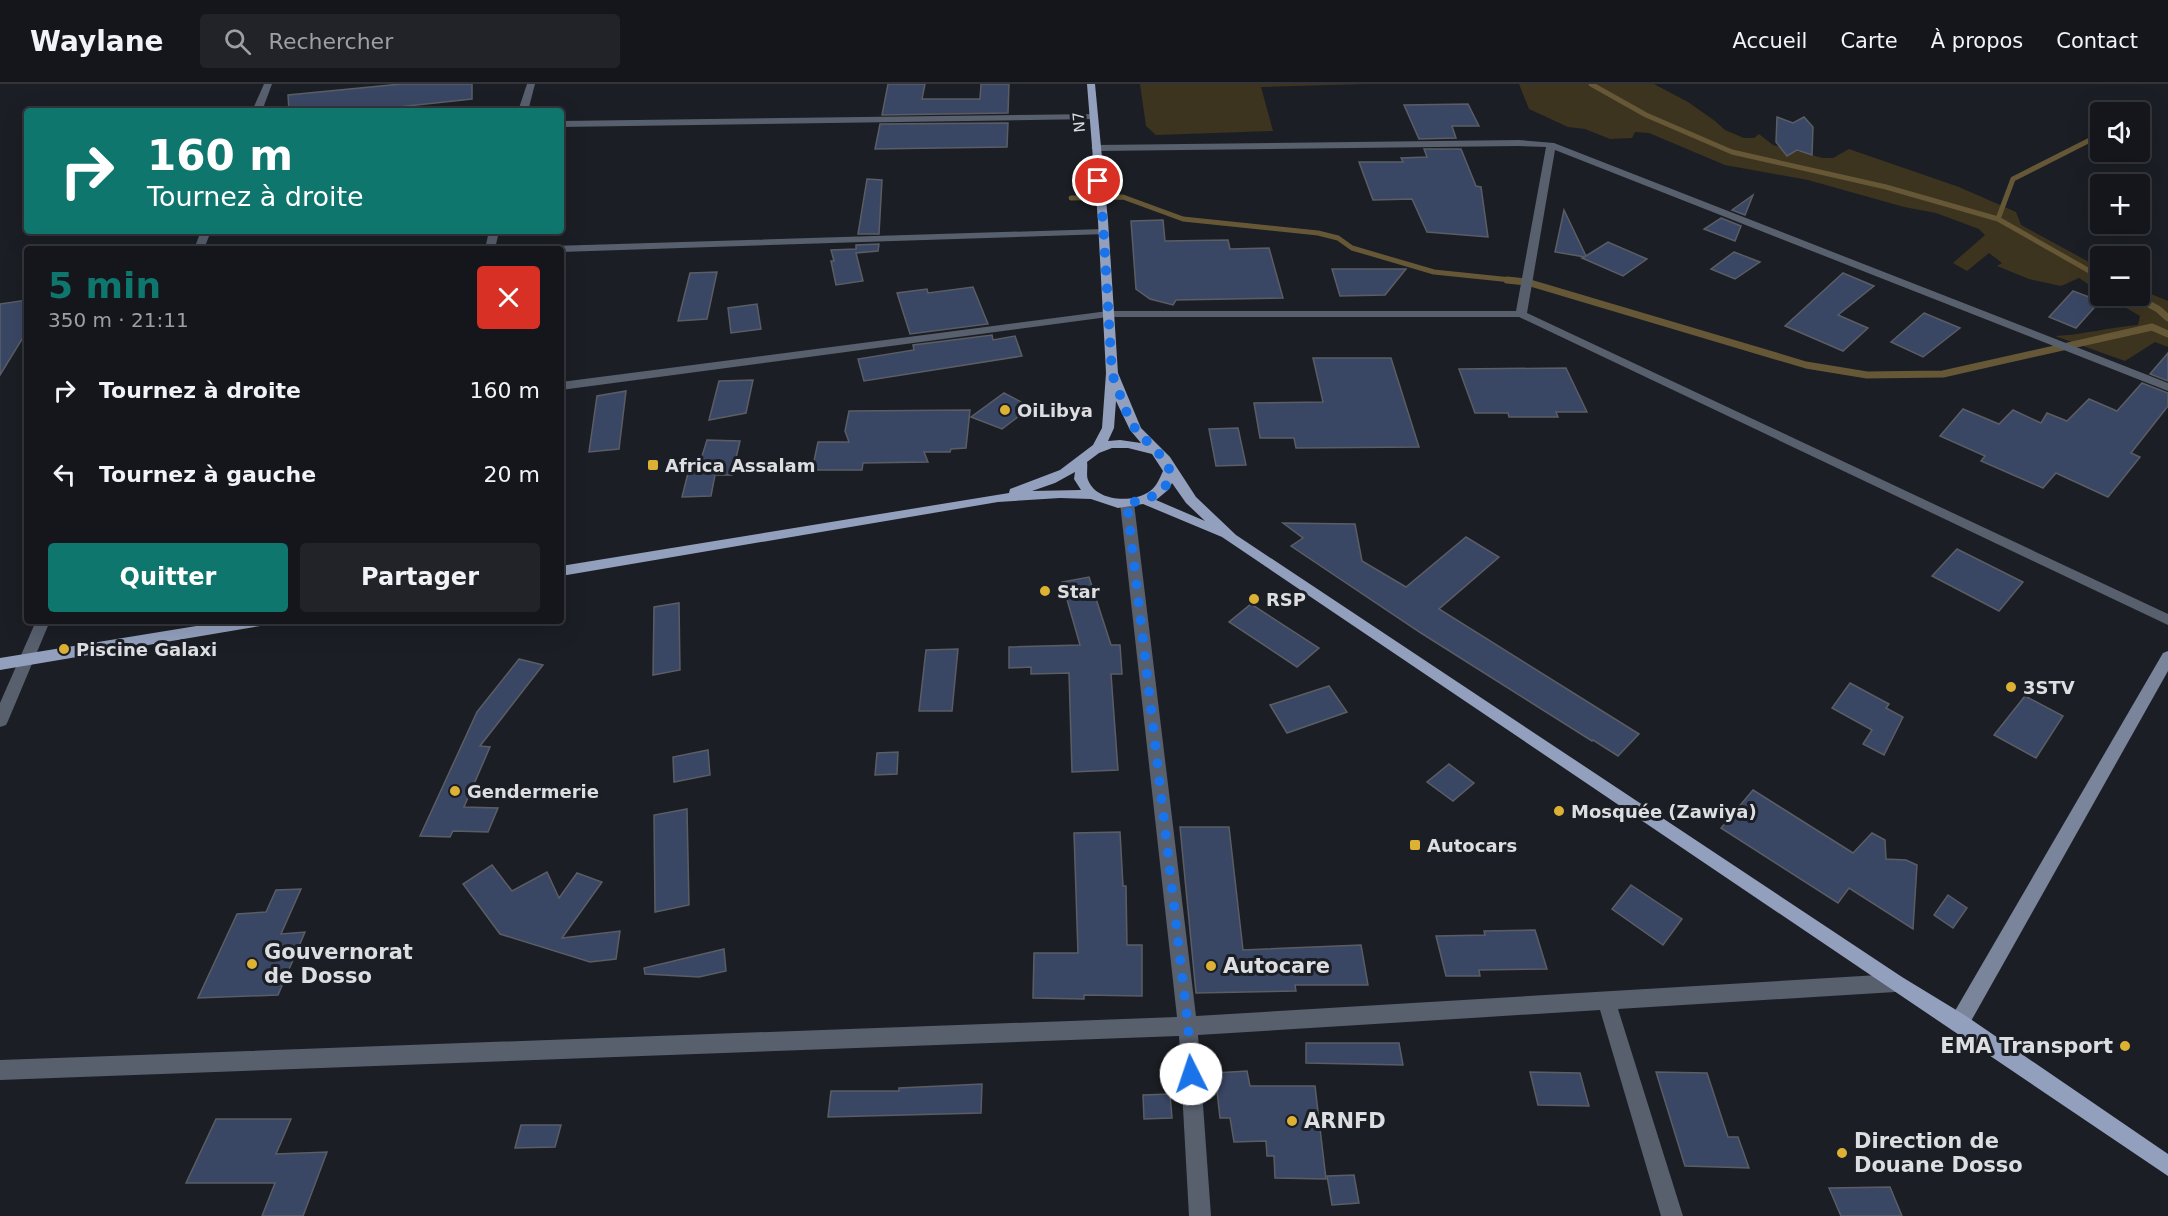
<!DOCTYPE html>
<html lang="fr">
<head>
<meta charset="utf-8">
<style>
	:root { --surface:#14161b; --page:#212328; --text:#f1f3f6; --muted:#9d9fa3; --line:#33353a; --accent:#0f766e }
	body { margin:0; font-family:"DejaVu Sans",sans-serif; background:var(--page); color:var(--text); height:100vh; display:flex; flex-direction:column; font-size:22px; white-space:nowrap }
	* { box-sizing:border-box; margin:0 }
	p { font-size:20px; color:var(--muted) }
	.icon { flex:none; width:33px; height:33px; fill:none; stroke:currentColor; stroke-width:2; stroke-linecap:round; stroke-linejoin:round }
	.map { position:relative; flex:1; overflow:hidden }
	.drawer { position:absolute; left:24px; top:162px; width:540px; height:378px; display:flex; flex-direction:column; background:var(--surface); border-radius:6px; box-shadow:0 6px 24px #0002,0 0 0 2px var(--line) }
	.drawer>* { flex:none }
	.guide { position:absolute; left:24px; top:24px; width:540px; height:126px; border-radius:6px; box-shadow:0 6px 24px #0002,0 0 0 2px var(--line); background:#0f766e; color:#fff; overflow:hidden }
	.fabs { position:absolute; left:2090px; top:18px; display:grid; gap:12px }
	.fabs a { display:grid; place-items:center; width:60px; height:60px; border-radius:6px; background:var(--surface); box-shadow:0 6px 24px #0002,0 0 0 2px var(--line); font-size:30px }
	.pin { position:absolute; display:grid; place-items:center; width:51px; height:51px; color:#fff; margin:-26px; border:3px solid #fff; border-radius:50%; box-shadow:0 2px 6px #0007 }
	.me { position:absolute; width:66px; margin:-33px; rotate:356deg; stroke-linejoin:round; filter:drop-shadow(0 0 4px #0008) }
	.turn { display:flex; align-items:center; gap:21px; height:126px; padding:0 24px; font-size:27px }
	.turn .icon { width:78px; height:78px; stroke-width:2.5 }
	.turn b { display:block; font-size:42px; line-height:51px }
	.round { display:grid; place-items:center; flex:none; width:63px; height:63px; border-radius:6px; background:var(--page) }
	.head { display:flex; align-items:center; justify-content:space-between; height:102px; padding:0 24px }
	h1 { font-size:36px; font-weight:700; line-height:45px; color:var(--accent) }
	.primary-button { display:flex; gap:12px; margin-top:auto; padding:12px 24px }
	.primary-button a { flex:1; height:69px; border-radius:6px; background:var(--accent); color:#fff; font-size:24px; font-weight:700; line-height:69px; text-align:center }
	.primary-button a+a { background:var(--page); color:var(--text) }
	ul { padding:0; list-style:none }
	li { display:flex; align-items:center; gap:18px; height:84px; padding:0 24px }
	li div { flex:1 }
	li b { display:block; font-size:22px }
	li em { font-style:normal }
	header { display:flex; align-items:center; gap:36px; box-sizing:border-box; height:84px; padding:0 30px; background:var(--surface); border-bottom:2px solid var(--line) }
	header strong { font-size:28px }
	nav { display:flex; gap:33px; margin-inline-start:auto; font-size:21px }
	.search { width:420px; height:54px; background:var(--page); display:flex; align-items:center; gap:15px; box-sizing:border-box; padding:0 21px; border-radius:6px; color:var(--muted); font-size:22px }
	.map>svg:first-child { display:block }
	.green { fill:#3c341e }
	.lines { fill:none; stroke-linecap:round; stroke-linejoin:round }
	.stream-far1 { stroke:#665836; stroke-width:5 }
	.stream { stroke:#665836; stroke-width:7 }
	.building { fill:#3a4764; stroke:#5a5d64; stroke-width:1.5 }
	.street { fill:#585f6d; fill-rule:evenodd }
	.secondary { fill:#7a849a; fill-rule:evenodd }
	.primary { fill:#93a0bd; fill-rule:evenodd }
	.route { stroke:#1a73e8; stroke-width:10; stroke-dasharray:0 18 }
	.poi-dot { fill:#ddb133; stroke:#1b1e24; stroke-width:2 }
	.labels { text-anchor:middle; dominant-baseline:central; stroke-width:6; stroke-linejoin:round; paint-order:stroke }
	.far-street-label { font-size:15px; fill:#dcdee2; stroke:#1b1e24 }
	.poi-label { font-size:18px; font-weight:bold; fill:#dcdee2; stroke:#1b1e24; text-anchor:start }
	.near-poi-label { font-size:21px; font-weight:bold; fill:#dcdee2; stroke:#1b1e24; text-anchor:start }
</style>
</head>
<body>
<header>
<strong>Waylane</strong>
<div class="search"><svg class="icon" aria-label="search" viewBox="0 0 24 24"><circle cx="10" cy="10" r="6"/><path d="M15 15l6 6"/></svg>Rechercher</div>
<nav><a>Accueil</a><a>Carte</a><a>À propos</a><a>Contact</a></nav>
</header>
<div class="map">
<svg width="2168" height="1132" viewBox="0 0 2168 1132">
	<rect width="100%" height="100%" fill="#1b1e24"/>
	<!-- green -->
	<g class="green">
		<path d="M1140 0H1367L1261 3 1273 47 1156 51 1146 42Z"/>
		<path d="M1519 0H1654L1688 18 1715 37 1725 46 1744 54H1754L1759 50 1773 61 1823 74H1833L1849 65 1959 103 2016 128 2021 141 2100 184V208L2079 194 2061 202 2029 195 1997 182 2002 179 1989 169 1967 187 1953 179 1985 151 1979 145 1936 129 1904 123 1808 96 1725 81 1649 49 1635 48 1632 54 1610 55 1585 45 1568 43 1529 25Z"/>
		<path d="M2139 205 2168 217V263L2155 258 2125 277 2055 252C2083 251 2110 243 2138 241L2140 232 2106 212H2139Z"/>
	</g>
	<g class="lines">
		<!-- stream-far1 -->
		<g class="stream-far1">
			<path d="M1591 0 1646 31 1732 68 1886 103 1998 135 2100 193"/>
			<path d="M1071 114 1123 113 1183 135 1318 149 1338 154 1352 164 1434 188 1521 197"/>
			<path d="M1998 135 2013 95 2094 54"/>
		</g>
		<!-- stream -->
		<g class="stream">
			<path d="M1507 196 1527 198 1806 281 1867 291 1943 290 2152 243 2168 250"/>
			<path d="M2134 212 2158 225 2168 234"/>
		</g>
	</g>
	<!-- building -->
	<g class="building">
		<path d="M401 0H472V15L361 27H289L288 11Z"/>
		<path d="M888 0H925L922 15H980L981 0H1009L1008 29 882 31Z"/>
		<path d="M1468 20 1479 42H1452L1456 54 1419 55 1404 21Z"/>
		<path d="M1777 33 1793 39 1804 33 1813 43 1812 71 1797 66 1787 72 1776 58Z"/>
		<path d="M1008 39 1007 63 875 65 880 40Z"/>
		<path d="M1424 65H1461L1476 102 1481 103 1488 153 1427 148 1412 115 1373 116 1359 78H1403L1401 74 1427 73Z"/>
		<path d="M867 95 882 96 879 150H858Z"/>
		<path d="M1753 111 1745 131 1732 126Z"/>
		<path d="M1564 126 1586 172 1608 158 1647 175 1623 192 1582 174 1585 173 1555 168Z"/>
		<path d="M1721 134 1741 142 1735 157 1704 145Z"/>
		<path d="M1163 136 1165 157 1228 156 1230 165 1269 164 1283 214 1176 216 1173 221 1150 215 1136 205 1131 137Z"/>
		<path d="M879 160 878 167 856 169 863 197 836 201 831 177H834L831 166 856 165V161Z"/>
		<path d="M1734 168 1760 178 1735 195 1711 185Z"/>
		<path d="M1332 185H1406L1385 211 1340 212Z"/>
		<path d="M717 188 707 235 678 237 690 189Z"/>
		<path d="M1843 189 1874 202 1838 231 1868 244 1843 267 1785 242Z"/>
		<path d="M973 203 988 240 910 250 897 209 927 205 928 209Z"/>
		<path d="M2073 207 2100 217 2076 244 2049 233Z"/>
		<path d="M27 216V247L0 291V220Z"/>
		<path d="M757 220 761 245 731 249 728 224Z"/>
		<path d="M1924 229 1960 244 1923 273 1891 258Z"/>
		<path d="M992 251 993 256 1015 252 1022 272 864 297 858 275 914 266 913 261Z"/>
		<path d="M2168 269V297L2150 290Z"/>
		<path d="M1313 274H1391L1419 363 1296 364 1294 354H1260L1254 319 1323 318Z"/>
		<path d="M1566 284 1587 328H1556L1558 333H1509L1508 329H1475L1459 285Z"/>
		<path d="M753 296 746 329 709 336 719 297Z"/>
		<path d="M2142 299 2168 309V322L2131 369 2140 373 2108 413 2056 389 2043 404 1981 377 1985 372 1940 352 1963 325 1999 340 2013 326 2041 339 2047 329 2067 337 2089 315 2117 327Z"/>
		<path d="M626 307 619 365 589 368 597 312Z"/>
		<path d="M1004 309 1031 323 1002 345 971 333Z"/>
		<path d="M970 326 966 364 951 365 950 368H924L928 378 863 379 862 386H812L818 358H849L845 347 849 327Z"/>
		<path d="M1238 344 1246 381 1216 382 1209 345Z"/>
		<path d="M707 356 740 357 732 391H715L711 412 682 413 688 389 697 388Z"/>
		<path d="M1283 439 1355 440 1362 477 1406 503 1466 453 1499 473 1439 525 1639 650 1618 672 1593 656 1592 657 1421 549 1291 462 1303 454Z"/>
		<path d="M1957 465 2023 498 1999 527 1932 492Z"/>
		<path d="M1089 493 1111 561H1120L1122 590H1111L1118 686 1072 688 1069 589 1031 590V583L1009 584V563L1080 561 1062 498Z"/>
		<path d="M679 519 680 586 653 591 654 523Z"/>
		<path d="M1251 520 1319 564 1297 583 1229 538Z"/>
		<path d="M958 565 952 627H919L926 566Z"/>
		<path d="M519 575 543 581 480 662 490 663 464 723 498 724 488 748 453 747 450 753 420 752 477 628Z"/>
		<path d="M1850 599 1889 620 1886 624 1903 633 1884 671 1863 660 1872 646 1832 624Z"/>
		<path d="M1329 602 1347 628 1287 649 1270 621Z"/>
		<path d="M2025 612 2063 632 2036 674 1994 651Z"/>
		<path d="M708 666 710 691 674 698 673 673Z"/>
		<path d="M898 668 897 690 875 691 877 669Z"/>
		<path d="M1449 680 1474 699 1453 717 1427 698Z"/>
		<path d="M1753 706 1853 769 1872 749 1885 756 1886 775 1906 776 1917 781 1913 845 1849 804 1838 819 1721 744Z"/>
		<path d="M687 725 689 821 655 828 654 731Z"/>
		<path d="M1180 743H1229L1243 866 1361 861 1368 901H1295L1296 907 1196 909Z"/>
		<path d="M1120 748 1123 802H1126L1127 861H1142V912L1084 911V915L1033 914 1034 869H1078L1074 749Z"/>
		<path d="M492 781 512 807 547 788 559 814 577 789 602 798 562 854 620 847 616 875 590 878 500 850 463 800Z"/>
		<path d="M1631 801 1682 835 1663 861 1612 825Z"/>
		<path d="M301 805 281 850 305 848 278 911 198 914 237 830 266 828 276 806Z"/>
		<path d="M1948 811 1967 824 1953 844 1934 831Z"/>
		<path d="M1535 846 1547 885 1479 886 1480 892H1446L1436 852 1485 851 1484 847Z"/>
		<path d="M724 865 726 887 699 893 645 890 644 884Z"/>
		<path d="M1306 959H1399L1403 981 1306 979Z"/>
		<path d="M1247 987 1250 1002H1315L1326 1095 1275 1094 1274 1072H1267L1266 1057 1234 1058 1230 1034H1220L1215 989Z"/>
		<path d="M1530 988 1580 989 1589 1022 1538 1021Z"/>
		<path d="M1656 988 1707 989 1728 1053H1738L1749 1084 1685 1082Z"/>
		<path d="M982 1000 981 1029 828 1033 831 1007H899V1004Z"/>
		<path d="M1170 1010 1172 1034 1144 1035 1143 1011Z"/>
		<path d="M216 1035H291L276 1070 327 1068 303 1132H262L275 1099H186Z"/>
		<path d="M521 1041H561L555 1063 515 1064Z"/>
		<path d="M1354 1091 1359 1119 1332 1121 1327 1092Z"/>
		<path d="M1890 1103 1902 1132H1841L1829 1104Z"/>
	</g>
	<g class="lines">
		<!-- street -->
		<g class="street">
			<path d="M264 0H272L262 27H252Z"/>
			<path d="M527 0H535L528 27H518Z"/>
			<path d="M1096 30 1098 32 1093 35 561 43V37Z"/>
			<path d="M1519 56 1554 59 2168 299V307L1555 66 1527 229 2168 530V541L1519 233H1108L561 306V298L1108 227H1516L1546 63 1519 62 1096 67 1091 64 1096 61Z"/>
			<path d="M1103 145 1107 146V150L561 168V165H547L552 162Z"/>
			<path d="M201 147H211L204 165H194Z"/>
			<path d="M489 147H499L495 165H485Z"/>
			<path d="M1127 415 1134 419 1196 932 1895 890 1902 893 1904 899 1902 905 1895 908 1618 925 1683 1132H1661L1600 926 1198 951 1211 1132H1189L1179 952 0 996V976L1177 933 1120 419Z"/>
			<path d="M36 537H50L8 637 6 641 0 643V619Z"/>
		</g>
		<!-- secondary -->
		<path class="secondary" d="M2168 567V587L1966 946 1959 948 1952 946 1949 939 1952 932 2163 569Z"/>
		<!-- primary -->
		<g class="primary">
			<path d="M1087 0H1095L1108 137 1118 289 1141 344 1170 373 1196 413 1236 451 1902 893 1966 932 2168 1070V1092L1222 453 1143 420 1118 424 1091 415 1060 414 998 418 561 492V482L1009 409 1010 405 1060 386 1093 361 1102 344 1106 289 1098 137ZM1116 317 1130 346 1141 359 1120 356 1108 357 1114 344ZM1112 364H1128L1152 370 1163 387C1159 396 1156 404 1147 409 1130 419 1096 417 1088 396 1086 391 1088 383 1087 378L1099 369ZM1075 388 1074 395 1081 406 1032 407 1055 399ZM1172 399 1186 419 1205 437 1156 416 1168 406Z"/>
			<path d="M227 537H267L265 541 260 542 0 586V574Z"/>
		</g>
	</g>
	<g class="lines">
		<!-- route -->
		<path class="route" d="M1098 97 1103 137 1112 290 1128 332 1136 346 1165 376 1170 387 1168 399 1159 409 1145 416 1127 419 1188 942 1191 990"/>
	</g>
	<!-- markers -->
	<g class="poi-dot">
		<circle cx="1005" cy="326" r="6"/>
		<rect x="647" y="375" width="12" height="12" rx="3"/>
		<circle cx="1045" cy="507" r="6"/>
		<circle cx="1254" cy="515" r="6"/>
		<circle cx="64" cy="565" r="6"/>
		<circle cx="2011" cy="603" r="6"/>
		<circle cx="455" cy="707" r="6"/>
		<circle cx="1559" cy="727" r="6"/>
		<rect x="1409" y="755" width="12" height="12" rx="3"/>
		<circle cx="252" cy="880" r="6"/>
		<circle cx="1211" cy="882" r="6"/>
		<circle cx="2125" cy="962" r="6"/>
		<circle cx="1292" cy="1037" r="6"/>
		<circle cx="1842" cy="1069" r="6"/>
	</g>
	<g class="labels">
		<!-- far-street labels -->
		<g class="far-street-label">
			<text transform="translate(1079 38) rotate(-95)">N7</text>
		</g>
		<!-- poi labels -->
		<g class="poi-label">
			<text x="1017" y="326">OiLibya</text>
			<text x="665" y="381">Africa Assalam</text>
			<text x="1057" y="507">Star</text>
			<text x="1266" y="515">RSP</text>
			<text x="76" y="565">Piscine Galaxi</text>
			<text x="2023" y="603">3STV</text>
			<text x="467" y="707">Gendermerie</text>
			<text x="1571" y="727">Mosquée (Zawiya)</text>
			<text x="1427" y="761">Autocars</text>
		</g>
		<!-- near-poi labels -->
		<g class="near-poi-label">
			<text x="264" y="868">Gouvernorat<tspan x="264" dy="24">de Dosso</tspan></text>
			<text x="1223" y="882">Autocare</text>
			<text x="2113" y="962" text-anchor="end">EMA Transport</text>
			<text x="1304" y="1037">ARNFD</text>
			<text x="1854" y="1057">Direction de<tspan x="1854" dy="24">Douane Dosso</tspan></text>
		</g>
	</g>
</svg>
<div class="fabs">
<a><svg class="icon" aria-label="sound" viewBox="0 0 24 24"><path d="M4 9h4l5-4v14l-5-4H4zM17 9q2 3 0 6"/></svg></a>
<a>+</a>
<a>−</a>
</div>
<div class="pin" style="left:1098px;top:97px;background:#d93025"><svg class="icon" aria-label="arrive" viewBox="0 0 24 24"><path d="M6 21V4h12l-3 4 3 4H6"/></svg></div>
<svg class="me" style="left:1191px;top:990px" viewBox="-20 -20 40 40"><circle r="19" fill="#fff"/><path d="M0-13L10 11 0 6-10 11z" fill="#1a73e8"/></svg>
<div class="guide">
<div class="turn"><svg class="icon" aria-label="right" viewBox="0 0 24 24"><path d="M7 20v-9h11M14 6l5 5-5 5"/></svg><div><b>160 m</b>Tournez à droite</div></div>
</div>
<section class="drawer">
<div class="head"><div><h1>5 min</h1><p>350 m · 21:11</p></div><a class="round" style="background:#d93025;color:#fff"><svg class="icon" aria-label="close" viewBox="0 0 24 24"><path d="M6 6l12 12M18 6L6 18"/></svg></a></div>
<ul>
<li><svg class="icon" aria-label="right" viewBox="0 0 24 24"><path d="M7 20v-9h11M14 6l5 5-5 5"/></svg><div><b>Tournez à droite</b></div><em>160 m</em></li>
<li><svg class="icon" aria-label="left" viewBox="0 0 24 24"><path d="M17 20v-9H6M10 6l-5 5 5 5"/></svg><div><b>Tournez à gauche</b></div><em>20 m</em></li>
</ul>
<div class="primary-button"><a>Quitter</a><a>Partager</a></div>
</section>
</div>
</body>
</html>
